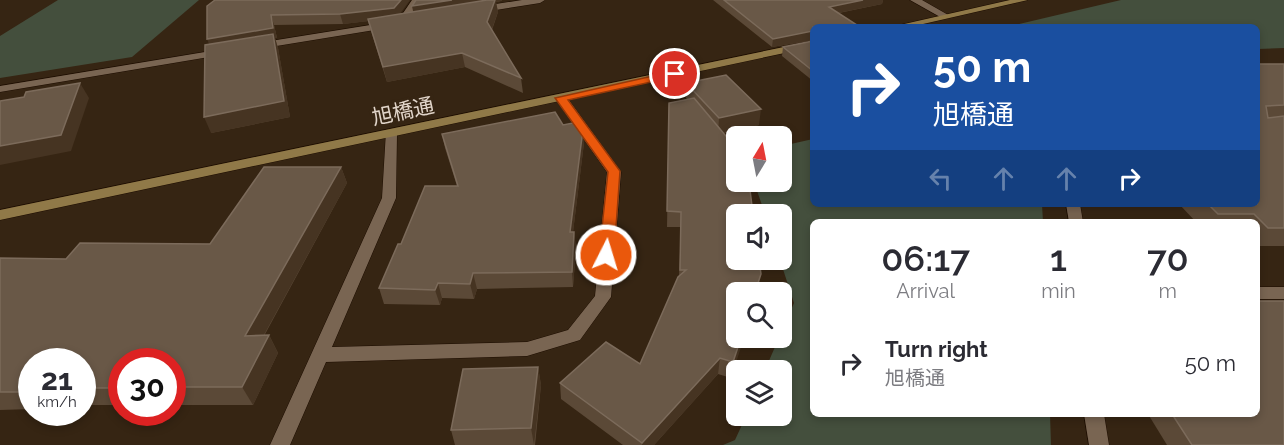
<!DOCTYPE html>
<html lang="en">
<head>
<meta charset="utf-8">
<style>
	:root { --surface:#fff; --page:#f7f7f7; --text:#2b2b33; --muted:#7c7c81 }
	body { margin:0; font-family:Raleway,"Noto Sans JP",sans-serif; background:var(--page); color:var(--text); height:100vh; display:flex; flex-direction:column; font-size:22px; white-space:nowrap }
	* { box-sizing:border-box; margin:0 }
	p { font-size:20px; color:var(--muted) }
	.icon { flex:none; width:33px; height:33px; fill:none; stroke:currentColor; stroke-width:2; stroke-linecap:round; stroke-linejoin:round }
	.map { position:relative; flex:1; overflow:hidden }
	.side { position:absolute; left:810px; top:219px; width:450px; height:198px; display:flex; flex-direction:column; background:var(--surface); border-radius:9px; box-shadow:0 3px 9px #0003 }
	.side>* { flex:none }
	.top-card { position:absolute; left:810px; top:24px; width:450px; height:183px; border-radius:9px; box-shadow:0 3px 9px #0003; background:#1a4fa0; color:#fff; overflow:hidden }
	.needle { width:39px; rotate:10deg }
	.tools { position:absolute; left:726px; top:126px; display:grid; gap:12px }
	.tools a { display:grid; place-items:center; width:66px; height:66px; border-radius:9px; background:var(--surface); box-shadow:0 3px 9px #0003; font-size:30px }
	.speed { position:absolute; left:18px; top:348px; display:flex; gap:12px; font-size:30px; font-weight:700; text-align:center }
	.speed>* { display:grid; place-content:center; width:78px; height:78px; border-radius:50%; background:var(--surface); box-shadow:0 3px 9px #0003; line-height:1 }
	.speed small { font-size:15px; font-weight:400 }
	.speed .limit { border:9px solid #d22; background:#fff; color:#111 }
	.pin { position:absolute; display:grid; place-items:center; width:51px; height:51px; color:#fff; margin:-26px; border:3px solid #fff; border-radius:50%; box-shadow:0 2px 6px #0007 }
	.me { position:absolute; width:66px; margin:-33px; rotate:5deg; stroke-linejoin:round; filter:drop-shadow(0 0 4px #0008) }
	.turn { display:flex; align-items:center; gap:21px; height:126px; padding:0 24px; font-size:27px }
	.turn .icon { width:78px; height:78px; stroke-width:2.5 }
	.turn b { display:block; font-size:42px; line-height:51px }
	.lanes { display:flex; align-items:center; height:57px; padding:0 24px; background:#0003; justify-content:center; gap:30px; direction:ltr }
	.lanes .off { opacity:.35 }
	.eta { display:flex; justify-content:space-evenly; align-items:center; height:102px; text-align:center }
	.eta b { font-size:36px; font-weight:600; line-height:42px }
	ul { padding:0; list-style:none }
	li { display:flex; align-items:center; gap:18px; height:84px; padding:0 24px }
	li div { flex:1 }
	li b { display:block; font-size:22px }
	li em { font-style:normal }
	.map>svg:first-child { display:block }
	.green { fill:#444f3d }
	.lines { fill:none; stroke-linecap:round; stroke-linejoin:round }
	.street-casing { stroke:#1d0d00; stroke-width:1 }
	.secondary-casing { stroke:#1d0d00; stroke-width:1 }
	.street { fill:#796552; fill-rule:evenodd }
	.secondary { fill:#907948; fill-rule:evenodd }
	.wall { fill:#5b4937 }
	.shaded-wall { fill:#463422 }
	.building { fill:#695847; stroke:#7c6b5b; stroke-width:1.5 }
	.route { fill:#ea580c; stroke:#983908; stroke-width:1.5 }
	.labels { text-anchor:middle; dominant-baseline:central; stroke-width:6; stroke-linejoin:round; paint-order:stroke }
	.street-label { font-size:21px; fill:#e1d5ca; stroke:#362513 }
</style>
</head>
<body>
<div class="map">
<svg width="1284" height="445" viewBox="0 0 1284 445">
	<rect width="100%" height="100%" fill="#362513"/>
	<!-- green -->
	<g class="green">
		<path d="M58 0H199L132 57 0 78V36Z"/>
		<path d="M1121 0H1284V48L1257 49V27H1006Z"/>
		<path d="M813 139V204H1042L1043 222H813V414H1050L1051 445H723L735 440 746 416H782V370H765L794 303 780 260 782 214H765L754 182H782V146Z"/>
	</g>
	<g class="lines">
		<!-- street casing -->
		<g class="street-casing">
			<g id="street">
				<path d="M412 0H422L406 24H398L397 22Z"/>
				<path d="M522 0H545L540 3 477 13 472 10 477 7Z"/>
				<path d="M910 0H922L950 16 942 18Z"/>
				<path d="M389 22 394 25 393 27 258 49 253 46 258 43Z"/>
				<path d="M223 49 227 50V54L0 92V86Z"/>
				<path d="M561 94 565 95 621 172 611 297 580 340 527 356 326 362 290 445H270L382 198 386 131 391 130 397 134 396 198 332 347 527 342 568 330 595 296 607 172 555 98Z"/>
				<path d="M1066 204H1080L1083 222H1069Z"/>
				<rect x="1257" y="287" width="27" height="12"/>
				<path d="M1084 414H1104L1109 445H1089Z"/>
			</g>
		</g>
		<!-- secondary casing -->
		<g class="secondary-casing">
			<g id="secondary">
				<path d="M1010 0H1028L910 27H891Z"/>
				<path d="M813 41V47L0 220V210Z"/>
			</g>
		</g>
		<!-- street -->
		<use href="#street" class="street"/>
		<!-- secondary -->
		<use href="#secondary" class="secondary"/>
	</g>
	<!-- wall -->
	<g class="wall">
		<path d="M416 0H502L501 1 496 2 498 12 492 30 521 78 523 93 465 67 387 82 368 21 343 24 274 25 277 38H275L278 48 290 117 211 133 209 44 207 6 400 14 413 12Z"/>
		<path d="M713 0H883L882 4 839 13 813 27V40L772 47Z"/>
		<path d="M813 41V81L782 56 783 47Z"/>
		<path d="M1257 64H1284V246H1257V222H1196L1179 204H1257Z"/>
		<path d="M686 83 759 125 724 133 758 290V292H736V338L731 378 718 374 654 445H623L561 399 560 383 640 364 679 276 681 227H667L669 103 687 99 686 98Z"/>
		<path d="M563 125 584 143 573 232H574L576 248 573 287 477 289 474 299 442 298 440 305 384 304 379 288 401 244 457 186 445 148 442 134Z"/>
		<path d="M341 167 347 183 264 336 269 335 278 353 253 405H172V362H122V405H82V362H32V409L0 410V258L66 259 210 244Z"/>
		<path d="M538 367 541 385 535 445H455L451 430Z"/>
		<path d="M1148 414H1257L1284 445H1167Z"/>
	</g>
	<!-- shaded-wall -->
	<g class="shaded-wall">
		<path d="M401 0H410L397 18 343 24 340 14Z"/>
		<path d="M452 0H502L501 1 496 2 498 12 489 37 414 16 412 6Z"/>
		<path d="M863 0H883L882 4 828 15 829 7Z"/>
		<path d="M271 15 274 25 277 38H275L278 48 290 117 211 133 204 117 211 49 207 39Z"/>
		<path d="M813 31V40L772 47 773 39Z"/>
		<path d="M462 53 465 67 387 82 383 67Z"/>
		<path d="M80 83 89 98 71 151 0 165V145Z"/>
		<path d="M761 109 759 125 718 134 719 118Z"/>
		<path d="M583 129 584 143 571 248 570 232Z"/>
		<path d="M341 167 347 183 254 353 245 336Z"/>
		<path d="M574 232 576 248 573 287 572 272Z"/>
		<path d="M473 273 477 289 474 299 470 284Z"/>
		<path d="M761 274 758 292H755Z"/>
		<path d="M438 283 442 298 440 305 435 290Z"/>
		<path d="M269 335 278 353 253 405 242 387Z"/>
		<path d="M741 338H744L731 378 733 362Z"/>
		<path d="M720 358 718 374 654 445H642V443Z"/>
		<path d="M538 367 541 385 534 445 531 428Z"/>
	</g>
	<!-- building -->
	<g class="building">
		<path d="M215 0H401L394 8 340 14 271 15 273 28 207 39V6Z"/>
		<path d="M416 0H452L412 6Z"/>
		<path d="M487 0H495L487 22 521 78 462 53 383 67 368 19Z"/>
		<path d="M724 0H863L829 7 860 27H813V31L773 39Z"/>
		<path d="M273 34 284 101 204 117 205 45Z"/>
		<path d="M813 41V71L783 47Z"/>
		<path d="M1257 64H1284V105L1266 106 1268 118 1284 116V228H1268L1254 214H1218L1208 204H1257Z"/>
		<path d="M726 75 761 109 719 118 686 83Z"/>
		<path d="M80 83 61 135 0 146V101L24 97 26 92Z"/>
		<path d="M694 98 736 148V182H749L753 214H736V260H759L761 274 755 292H736V338H741L733 362 720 358 642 443 560 383 606 342 640 364 678 277 686 270H680L681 212 667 211 669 103Z"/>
		<path d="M555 112 563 125 578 122 583 129 570 232H574L572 272 473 273 470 284 438 283 435 290 379 288 398 244H401L425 186H458L442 134Z"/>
		<path d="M264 167H341L245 336 269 335 242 387H172V362H122V388H82V362H32V392H0V258L66 259 80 243 210 244Z"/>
		<path d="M1257 301H1284V445H1192L1172 414H1257Z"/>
		<path d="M538 367 531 428 451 430 463 369Z"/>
	</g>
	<!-- route -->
	<path class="route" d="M675 71H679V76L568 100 620 171 614 255 606 260 601 259 599 255 608 172 555 98Z"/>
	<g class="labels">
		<!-- street labels -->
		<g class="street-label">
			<text transform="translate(403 111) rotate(-12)">旭橋通</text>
		</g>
	</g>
</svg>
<div class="tools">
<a><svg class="needle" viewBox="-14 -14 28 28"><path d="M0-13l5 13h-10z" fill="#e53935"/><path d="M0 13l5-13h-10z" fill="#7c7c81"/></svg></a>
<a><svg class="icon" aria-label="sound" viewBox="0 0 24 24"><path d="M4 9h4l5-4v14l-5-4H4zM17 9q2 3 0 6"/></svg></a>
<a><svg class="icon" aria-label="search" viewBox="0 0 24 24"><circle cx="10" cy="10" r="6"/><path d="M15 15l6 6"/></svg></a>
<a><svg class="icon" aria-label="layers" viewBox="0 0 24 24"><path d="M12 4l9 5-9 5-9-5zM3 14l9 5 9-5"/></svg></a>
</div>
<div class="speed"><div>21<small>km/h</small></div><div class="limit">30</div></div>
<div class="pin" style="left:675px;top:74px;background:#d93025"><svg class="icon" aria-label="arrive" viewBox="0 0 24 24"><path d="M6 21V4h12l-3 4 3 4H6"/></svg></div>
<svg class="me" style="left:606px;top:255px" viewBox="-20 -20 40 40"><circle r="17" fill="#ea580c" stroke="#fff" stroke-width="3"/><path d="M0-11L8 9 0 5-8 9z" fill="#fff"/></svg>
<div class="top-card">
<div class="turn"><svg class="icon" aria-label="right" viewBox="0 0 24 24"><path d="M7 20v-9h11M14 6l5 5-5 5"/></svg><div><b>50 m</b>旭橋通</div></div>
<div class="lanes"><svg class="icon off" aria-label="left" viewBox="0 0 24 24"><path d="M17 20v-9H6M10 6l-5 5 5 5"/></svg><svg class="icon off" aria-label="ahead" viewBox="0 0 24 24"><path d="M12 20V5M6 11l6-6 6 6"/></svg><svg class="icon off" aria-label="ahead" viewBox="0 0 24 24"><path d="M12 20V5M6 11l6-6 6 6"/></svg><svg class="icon" aria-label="right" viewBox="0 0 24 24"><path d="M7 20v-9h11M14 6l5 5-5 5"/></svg></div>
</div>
<section class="side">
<div class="eta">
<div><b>06:17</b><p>Arrival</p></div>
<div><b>1</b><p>min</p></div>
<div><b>70</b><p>m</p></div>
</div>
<ul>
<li><svg class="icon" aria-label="right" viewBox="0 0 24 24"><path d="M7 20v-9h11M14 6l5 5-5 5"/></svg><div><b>Turn right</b><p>旭橋通</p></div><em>50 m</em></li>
</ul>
</section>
</div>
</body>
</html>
